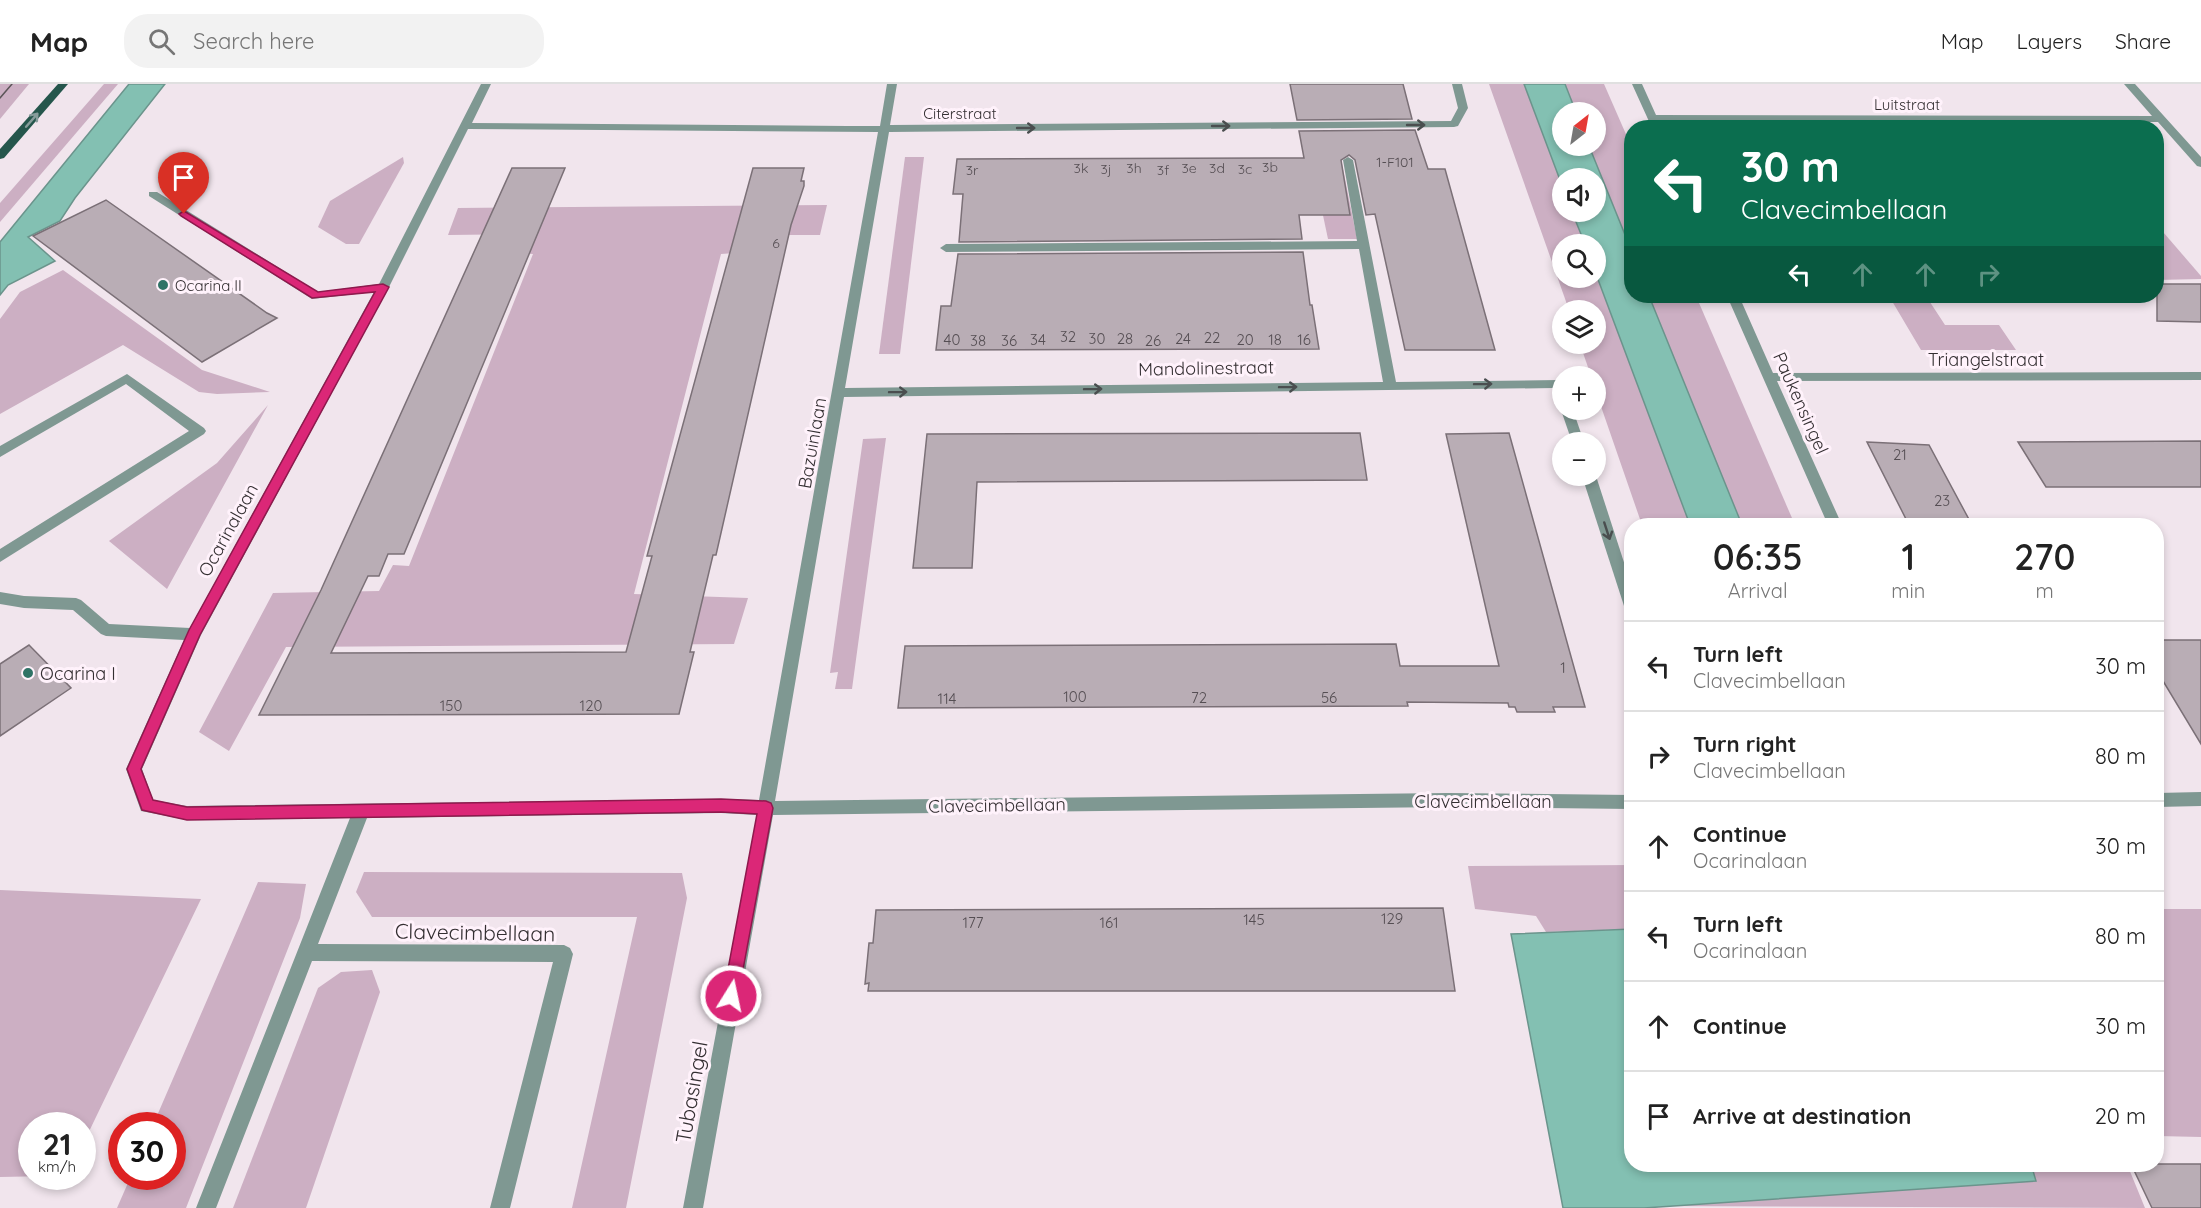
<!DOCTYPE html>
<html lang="en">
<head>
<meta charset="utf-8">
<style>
	:root { --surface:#fff; --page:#f2f2f2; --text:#222; --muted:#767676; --line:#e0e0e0 }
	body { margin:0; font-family:Quicksand,sans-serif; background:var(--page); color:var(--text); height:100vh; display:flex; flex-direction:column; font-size:22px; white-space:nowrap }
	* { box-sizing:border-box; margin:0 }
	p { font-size:20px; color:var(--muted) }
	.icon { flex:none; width:33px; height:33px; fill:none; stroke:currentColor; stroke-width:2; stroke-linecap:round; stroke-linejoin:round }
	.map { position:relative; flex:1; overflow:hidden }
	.sheet { position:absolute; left:1624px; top:434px; width:540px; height:654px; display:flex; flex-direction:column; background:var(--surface); border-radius:24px; box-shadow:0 3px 9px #0003 }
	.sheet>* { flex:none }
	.guide { position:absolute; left:1624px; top:36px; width:540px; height:183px; border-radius:24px; box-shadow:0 3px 9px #0003; background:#0b6e4f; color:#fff; overflow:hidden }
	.needle { width:39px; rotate:31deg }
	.tools { position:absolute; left:1552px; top:18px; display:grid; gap:12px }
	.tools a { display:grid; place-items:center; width:54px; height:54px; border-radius:50%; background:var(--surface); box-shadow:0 3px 9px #0003; font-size:30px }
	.speed { position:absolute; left:18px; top:1028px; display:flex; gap:12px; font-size:30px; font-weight:700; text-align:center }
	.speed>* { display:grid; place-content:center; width:78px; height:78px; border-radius:50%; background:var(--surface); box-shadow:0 3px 9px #0003; line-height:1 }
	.speed small { font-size:15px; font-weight:400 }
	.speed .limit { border:9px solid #d22; background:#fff; color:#111 }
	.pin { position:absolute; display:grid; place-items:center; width:51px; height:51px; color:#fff; margin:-62px -26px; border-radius:50% 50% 50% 0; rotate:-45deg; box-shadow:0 0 6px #0007 }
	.pin .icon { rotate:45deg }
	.me { position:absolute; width:66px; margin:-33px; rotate:10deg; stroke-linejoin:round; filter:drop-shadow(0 0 4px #0008) }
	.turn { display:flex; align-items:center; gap:21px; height:126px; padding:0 18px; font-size:27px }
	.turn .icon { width:78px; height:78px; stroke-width:2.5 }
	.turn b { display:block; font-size:42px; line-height:51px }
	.lanes { display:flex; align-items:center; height:57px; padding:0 18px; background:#0003; justify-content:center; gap:30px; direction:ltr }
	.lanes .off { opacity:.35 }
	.eta { display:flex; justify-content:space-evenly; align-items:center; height:102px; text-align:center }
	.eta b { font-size:36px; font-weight:600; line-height:42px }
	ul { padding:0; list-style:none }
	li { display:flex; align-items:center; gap:18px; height:90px; padding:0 18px; border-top:2px solid var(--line) }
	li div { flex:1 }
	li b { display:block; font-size:22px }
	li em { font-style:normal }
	header { display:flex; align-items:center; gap:36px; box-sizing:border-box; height:84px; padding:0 30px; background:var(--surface); border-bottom:2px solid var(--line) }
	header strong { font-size:28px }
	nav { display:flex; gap:33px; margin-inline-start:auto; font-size:21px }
	.search { width:420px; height:54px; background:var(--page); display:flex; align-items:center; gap:15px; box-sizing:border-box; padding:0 21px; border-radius:24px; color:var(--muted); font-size:22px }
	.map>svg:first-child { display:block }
	.green { fill:#ccafc3 }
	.water { fill:#83c0b2; stroke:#6b948c; stroke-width:1.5 }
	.building { fill:#b9adb5; stroke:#7b7077; stroke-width:1.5 }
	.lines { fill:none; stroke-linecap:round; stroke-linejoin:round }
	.minor { fill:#7f9892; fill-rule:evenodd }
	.major { fill:#25564c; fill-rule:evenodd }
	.tram { stroke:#5c5559; stroke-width:1.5 }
	.oneway { stroke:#879c9b }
	.oneway2 { stroke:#4a4e4f }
	.route { fill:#db2777; stroke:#8e194d; stroke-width:1.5 }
	.poi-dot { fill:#2f7366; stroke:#fff2fb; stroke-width:2 }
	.labels { text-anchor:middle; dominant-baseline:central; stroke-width:6; stroke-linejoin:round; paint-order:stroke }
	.far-number-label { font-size:14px; fill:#554e53 }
	.far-street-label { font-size:15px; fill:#342f32; stroke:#fff2fb }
	.far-poi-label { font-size:15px; fill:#342f32; stroke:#fff2fb; text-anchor:start }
	.number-label { font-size:15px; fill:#554e53 }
	.street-label { font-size:18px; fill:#342f32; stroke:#fff2fb }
	.poi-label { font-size:18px; fill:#342f32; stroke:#fff2fb; text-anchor:start }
	.near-street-label { font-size:21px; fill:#342f32; stroke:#fff2fb }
</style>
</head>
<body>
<header>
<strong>Map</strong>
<div class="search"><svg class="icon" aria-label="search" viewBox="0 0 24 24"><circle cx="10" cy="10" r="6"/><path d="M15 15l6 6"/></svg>Search here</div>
<nav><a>Map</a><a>Layers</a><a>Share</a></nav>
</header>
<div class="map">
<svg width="2201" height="1124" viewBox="0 0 2201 1124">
	<rect width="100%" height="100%" fill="#f1e5ed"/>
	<!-- green -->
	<g class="green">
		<path d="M0 0H29L0 35Z"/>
		<path d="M104 0H118L0 138V119Z"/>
		<path d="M1489 0H1524L1563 104V128H1572L1585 160H1563V194H1596V190L1690 441H1642L1596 308V292H1591L1580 260H1596V226H1569Z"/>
		<path d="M1565 0H1604L1632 64V168L1589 62H1596V28H1576Z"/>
		<path d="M1309 65H1339L1357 155H1328Z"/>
		<path d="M403 73 404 79 359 160H346L318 143 330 117Z"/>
		<path d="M905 73H924L900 270H879Z"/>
		<path d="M827 121 820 151H743L735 169 721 170 634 510 748 514 734 560 286 563 229 667 199 648 273 509 379 507 393 481 409 482 533 170 516 169 523 150 448 151 458 124Z"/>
		<path d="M2157 141 2201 192V195L2157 196Z"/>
		<path d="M63 186 202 286 270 308 217 310 199 308 123 261 0 330V235L20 208Z"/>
		<path d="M1649 212H1696L1795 441H1742Z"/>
		<path d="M1889 212H1926L1945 241H1999L2016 266H1921Z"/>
		<path d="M268 321 167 505 109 457 217 379Z"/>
		<path d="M886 354 852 605H835L838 588 830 589 863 355Z"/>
		<path d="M1632 781V845L1546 848 1536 832 1475 825 1468 782Z"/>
		<path d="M364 788 682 789 687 814 626 1124H572L637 833H372L356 808Z"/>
		<path d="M258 798 306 800 300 834 186 1124H117L131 1092H172V1041H153Z"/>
		<path d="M0 806 201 815 83 1060 82 1041H32V1092H50L0 1093Z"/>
		<path d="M2157 825H2201V1053L2157 1052Z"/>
		<path d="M372 886 380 908 306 1124H233L318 904 341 888Z"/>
		<path d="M2031 1080H2127L2145 1124 1644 1122 2036 1097Z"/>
	</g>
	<!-- water -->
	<g class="water">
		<path d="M129 0H165L75 114 60 137 28 153 55 177 8 201 0 211V158Z"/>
		<path d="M1524 0H1565L1576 28H1563V62H1589L1632 168V212H1649L1742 441H1690L1596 190V160H1585L1572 128H1596V94H1563V104Z"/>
		<path d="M1632 845V1080H2031L2036 1097 1644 1124H1563L1511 850Z"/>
	</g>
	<!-- building -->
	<g class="building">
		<path d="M1290 0H1403L1412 35 1297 36Z"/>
		<path d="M1415 46 1428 85H1445L1495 266H1405L1375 130 1366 131 1355 76 1349 71 1341 76 1350 131H1299L1302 155 959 158 963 110H953L957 75 1304 74 1299 47Z"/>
		<path d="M512 84H565L404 470H388L379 492H368L331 569 626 568 652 472H647L753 84H804L801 97H804V102L791 141 716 471H713L690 568H694L679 630 259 631 321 506Z"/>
		<path d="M106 116 267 229 277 234 202 278 33 152Z"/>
		<path d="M1303 168 1310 221H1312L1319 265 936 266 941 222H951L958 170Z"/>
		<path d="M2157 200H2201V238L2157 237Z"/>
		<path d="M1360 349 1367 396 977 398 972 484H913L927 350Z"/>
		<path d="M1509 349 1585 623H1553L1555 628H1517L1515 623H1509L1508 619 1407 618 1408 622 898 624 905 562 1396 560 1400 582H1499L1446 350Z"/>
		<path d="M2201 357V403H2046L2018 358Z"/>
		<path d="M1867 358 1929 361 1972 441H1909Z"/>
		<path d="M2157 556H2201V660L2157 587Z"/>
		<path d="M29 561 71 604 0 652V580Z"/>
		<path d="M1443 824 1455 907H868L869 899 865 900 869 859H873L876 826Z"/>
		<path d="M2131 1080H2201V1124H2152Z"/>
	</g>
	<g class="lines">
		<!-- minor -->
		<g class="minor">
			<path d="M481 0H491L472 39 847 42H880L887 0H897L890 41 1451 37 1458 24 1452 0H1462L1468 24 1458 42 1454 43 889 48 845 304 1383 298 1359 165 946 168 940 164 946 160 1357 157 1343 76 1348 73 1353 76 1396 298 1559 296 1563 297V318L1558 316 1554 304 844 313 775 717 1448 709 1632 711V725L1448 723 773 731 703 1124H683L757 731 721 729 367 734 318 860 564 861 570 864 573 870 510 1124H490L553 878 312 877 216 1124H196L350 734 187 736 141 727 126 685 184 556 106 552 101 550 73 526 24 524 0 520V508L24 512 76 514 81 516 109 540 190 544 374 208 312 215 149 112V108H157L318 208 379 200ZM468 45 878 48 759 716 721 715 187 722 153 716 142 685 201 551 389 203Z"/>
			<path d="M1632 0H1642L1656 31 2152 32 2124 0H2135L2201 73V83L2197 82 2158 38 1659 37 1662 44H1652Z"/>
			<path d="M1727 212H1739L1773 289 2201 288V296L1777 297 1842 441H1828Z"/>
			<path d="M127 290 204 344 206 347 204 350 0 478V465L189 347 126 300 0 373V362Z"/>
			<path d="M1562 323 1563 326H1573L1584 358H1572L1561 326Z"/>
			<path d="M1582 392H1596L1632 503V531L1627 529 1625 525Z"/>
			<path d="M2201 708V722L2157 723V709Z"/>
		</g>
		<!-- major -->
		<path class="major" d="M58 0H68L4 74 0 75V65Z"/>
		<!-- tram -->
		<path class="tram" d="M0 14 12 0"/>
	</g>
	<!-- one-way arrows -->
	<defs><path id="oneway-shaft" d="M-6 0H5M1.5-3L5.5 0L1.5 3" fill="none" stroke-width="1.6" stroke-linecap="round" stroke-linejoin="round" transform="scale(1.5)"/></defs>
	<use class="oneway" href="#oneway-shaft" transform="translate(32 36) rotate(-49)"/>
	<g class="oneway2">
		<use href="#oneway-shaft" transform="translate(1416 41)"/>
		<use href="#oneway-shaft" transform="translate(1221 42)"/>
		<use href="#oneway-shaft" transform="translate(1026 44)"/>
		<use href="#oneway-shaft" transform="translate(1483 300) rotate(-1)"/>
		<use href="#oneway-shaft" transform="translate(1288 303) rotate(-1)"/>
		<use href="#oneway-shaft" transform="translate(1093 305) rotate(-1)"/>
		<use href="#oneway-shaft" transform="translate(898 308) rotate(-1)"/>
		<use href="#oneway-shaft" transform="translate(1607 447) rotate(72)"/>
	</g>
	<!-- route -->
	<path class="route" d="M184 127 318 208 383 200 389 203 200 551 141 685 153 716 187 723 721 715 766 717 771 719 773 724 737 918 731 920 725 918 723 912 757 730 721 728 187 736 142 726 127 685 189 546 375 208 312 214 181 132 179 130Z"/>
	<!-- markers -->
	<g class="poi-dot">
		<circle cx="163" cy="201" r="6"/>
		<circle cx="28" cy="589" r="6"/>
	</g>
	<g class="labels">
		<!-- far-number labels -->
		<g class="far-number-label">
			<text x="1395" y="78">1-F101</text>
			<text x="1270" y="83">3b</text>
			<text x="1081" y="84">3k</text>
			<text x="1134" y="84">3h</text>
			<text x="1189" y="84">3e</text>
			<text x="1217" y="84">3d</text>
			<text x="1106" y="85">3j</text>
			<text x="1245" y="85">3c</text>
			<text x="972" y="86">3r</text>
			<text x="1163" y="86">3f</text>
			<text x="776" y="159">6</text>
		</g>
		<!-- far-street labels -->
		<g class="far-street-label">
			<text x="1907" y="20">Luitstraat</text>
			<text x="960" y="29">Citerstraat</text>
		</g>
		<!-- far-poi labels -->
		<g class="far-poi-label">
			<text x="175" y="201">Ocarina II</text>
		</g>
		<!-- number labels -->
		<g class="number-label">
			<text x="1068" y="252">32</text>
			<text x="1212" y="253">22</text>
			<text x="1097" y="254">30</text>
			<text x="1125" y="254">28</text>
			<text x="1183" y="254">24</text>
			<text x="952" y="255">40</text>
			<text x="1038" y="255">34</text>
			<text x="1245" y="255">20</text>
			<text x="1275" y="255">18</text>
			<text x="1304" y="255">16</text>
			<text x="978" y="256">38</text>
			<text x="1009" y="256">36</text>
			<text x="1153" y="256">26</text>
			<text x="1900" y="370">21</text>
			<text x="1942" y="416">23</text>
			<text x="1563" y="583">1</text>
			<text x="1075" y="612">100</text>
			<text x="1199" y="613">72</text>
			<text x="1329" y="613">56</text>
			<text x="947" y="614">114</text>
			<text x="451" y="621">150</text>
			<text x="591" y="621">120</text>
			<text x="1392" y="834">129</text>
			<text x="1254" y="835">145</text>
			<text x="973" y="838">177</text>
			<text x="1109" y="838">161</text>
		</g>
		<!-- street labels -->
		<g class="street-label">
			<text x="1986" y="275">Triangelstraat</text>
			<text transform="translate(1206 284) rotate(-1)">Mandolinestraat</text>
			<text transform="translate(1801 319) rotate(66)">Paukensingel</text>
			<text transform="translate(812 359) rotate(-80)">Bazuinlaan</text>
			<text transform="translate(228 446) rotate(-61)">Ocarinalaan</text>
			<text x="1483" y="717">Clavecimbellaan</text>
			<text transform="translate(997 721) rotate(-1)">Clavecimbellaan</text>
		</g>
		<!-- poi labels -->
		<g class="poi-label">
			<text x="40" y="589">Ocarina I</text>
		</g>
		<!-- near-street labels -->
		<g class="near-street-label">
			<text transform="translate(475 848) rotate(1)">Clavecimbellaan</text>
			<text transform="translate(691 1008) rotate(-80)">Tubasingel</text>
		</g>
	</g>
</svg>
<div class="tools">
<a><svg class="needle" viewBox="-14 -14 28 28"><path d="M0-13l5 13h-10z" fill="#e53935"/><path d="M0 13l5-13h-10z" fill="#767676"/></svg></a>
<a><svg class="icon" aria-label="sound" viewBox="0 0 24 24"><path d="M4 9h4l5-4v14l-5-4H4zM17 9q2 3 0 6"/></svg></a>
<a><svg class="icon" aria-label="search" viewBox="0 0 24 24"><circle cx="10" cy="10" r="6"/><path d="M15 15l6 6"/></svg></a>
<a><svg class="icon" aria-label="layers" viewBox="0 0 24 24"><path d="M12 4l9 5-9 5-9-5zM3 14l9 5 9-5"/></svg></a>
<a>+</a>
<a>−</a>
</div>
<div class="speed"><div>21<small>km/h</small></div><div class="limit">30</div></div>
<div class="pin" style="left:184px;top:130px;background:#d93025"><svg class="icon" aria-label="arrive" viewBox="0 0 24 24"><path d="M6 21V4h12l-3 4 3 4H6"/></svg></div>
<svg class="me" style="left:731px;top:912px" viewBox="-20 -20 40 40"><circle r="17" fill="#db2777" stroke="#fff" stroke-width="3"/><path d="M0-11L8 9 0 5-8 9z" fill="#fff"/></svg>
<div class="guide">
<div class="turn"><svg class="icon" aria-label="left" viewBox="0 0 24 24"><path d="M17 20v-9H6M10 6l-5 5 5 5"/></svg><div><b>30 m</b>Clavecimbellaan</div></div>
<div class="lanes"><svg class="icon" aria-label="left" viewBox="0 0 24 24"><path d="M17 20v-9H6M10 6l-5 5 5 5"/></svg><svg class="icon off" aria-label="ahead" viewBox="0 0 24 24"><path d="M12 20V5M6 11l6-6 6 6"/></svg><svg class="icon off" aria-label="ahead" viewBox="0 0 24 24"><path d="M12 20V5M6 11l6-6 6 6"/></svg><svg class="icon off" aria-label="right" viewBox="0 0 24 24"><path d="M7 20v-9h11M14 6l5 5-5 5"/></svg></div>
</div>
<section class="sheet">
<div class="eta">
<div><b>06:35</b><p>Arrival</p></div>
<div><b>1</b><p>min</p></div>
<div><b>270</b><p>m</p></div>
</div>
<ul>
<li><svg class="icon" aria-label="left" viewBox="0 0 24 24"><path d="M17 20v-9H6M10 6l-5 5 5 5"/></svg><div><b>Turn left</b><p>Clavecimbellaan</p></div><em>30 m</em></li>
<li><svg class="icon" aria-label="right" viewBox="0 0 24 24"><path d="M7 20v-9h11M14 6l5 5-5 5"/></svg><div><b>Turn right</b><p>Clavecimbellaan</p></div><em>80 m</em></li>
<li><svg class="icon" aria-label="ahead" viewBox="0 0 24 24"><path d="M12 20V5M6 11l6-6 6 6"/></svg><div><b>Continue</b><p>Ocarinalaan</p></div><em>30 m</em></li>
<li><svg class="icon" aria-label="left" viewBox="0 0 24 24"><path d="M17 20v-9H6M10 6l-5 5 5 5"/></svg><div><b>Turn left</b><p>Ocarinalaan</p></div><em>80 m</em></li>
<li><svg class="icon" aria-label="ahead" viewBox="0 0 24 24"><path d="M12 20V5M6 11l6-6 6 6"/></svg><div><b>Continue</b></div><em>30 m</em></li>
<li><svg class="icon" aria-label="arrive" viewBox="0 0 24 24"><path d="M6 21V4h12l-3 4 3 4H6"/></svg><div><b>Arrive at destination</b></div><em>20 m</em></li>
</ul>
</section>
</div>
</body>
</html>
